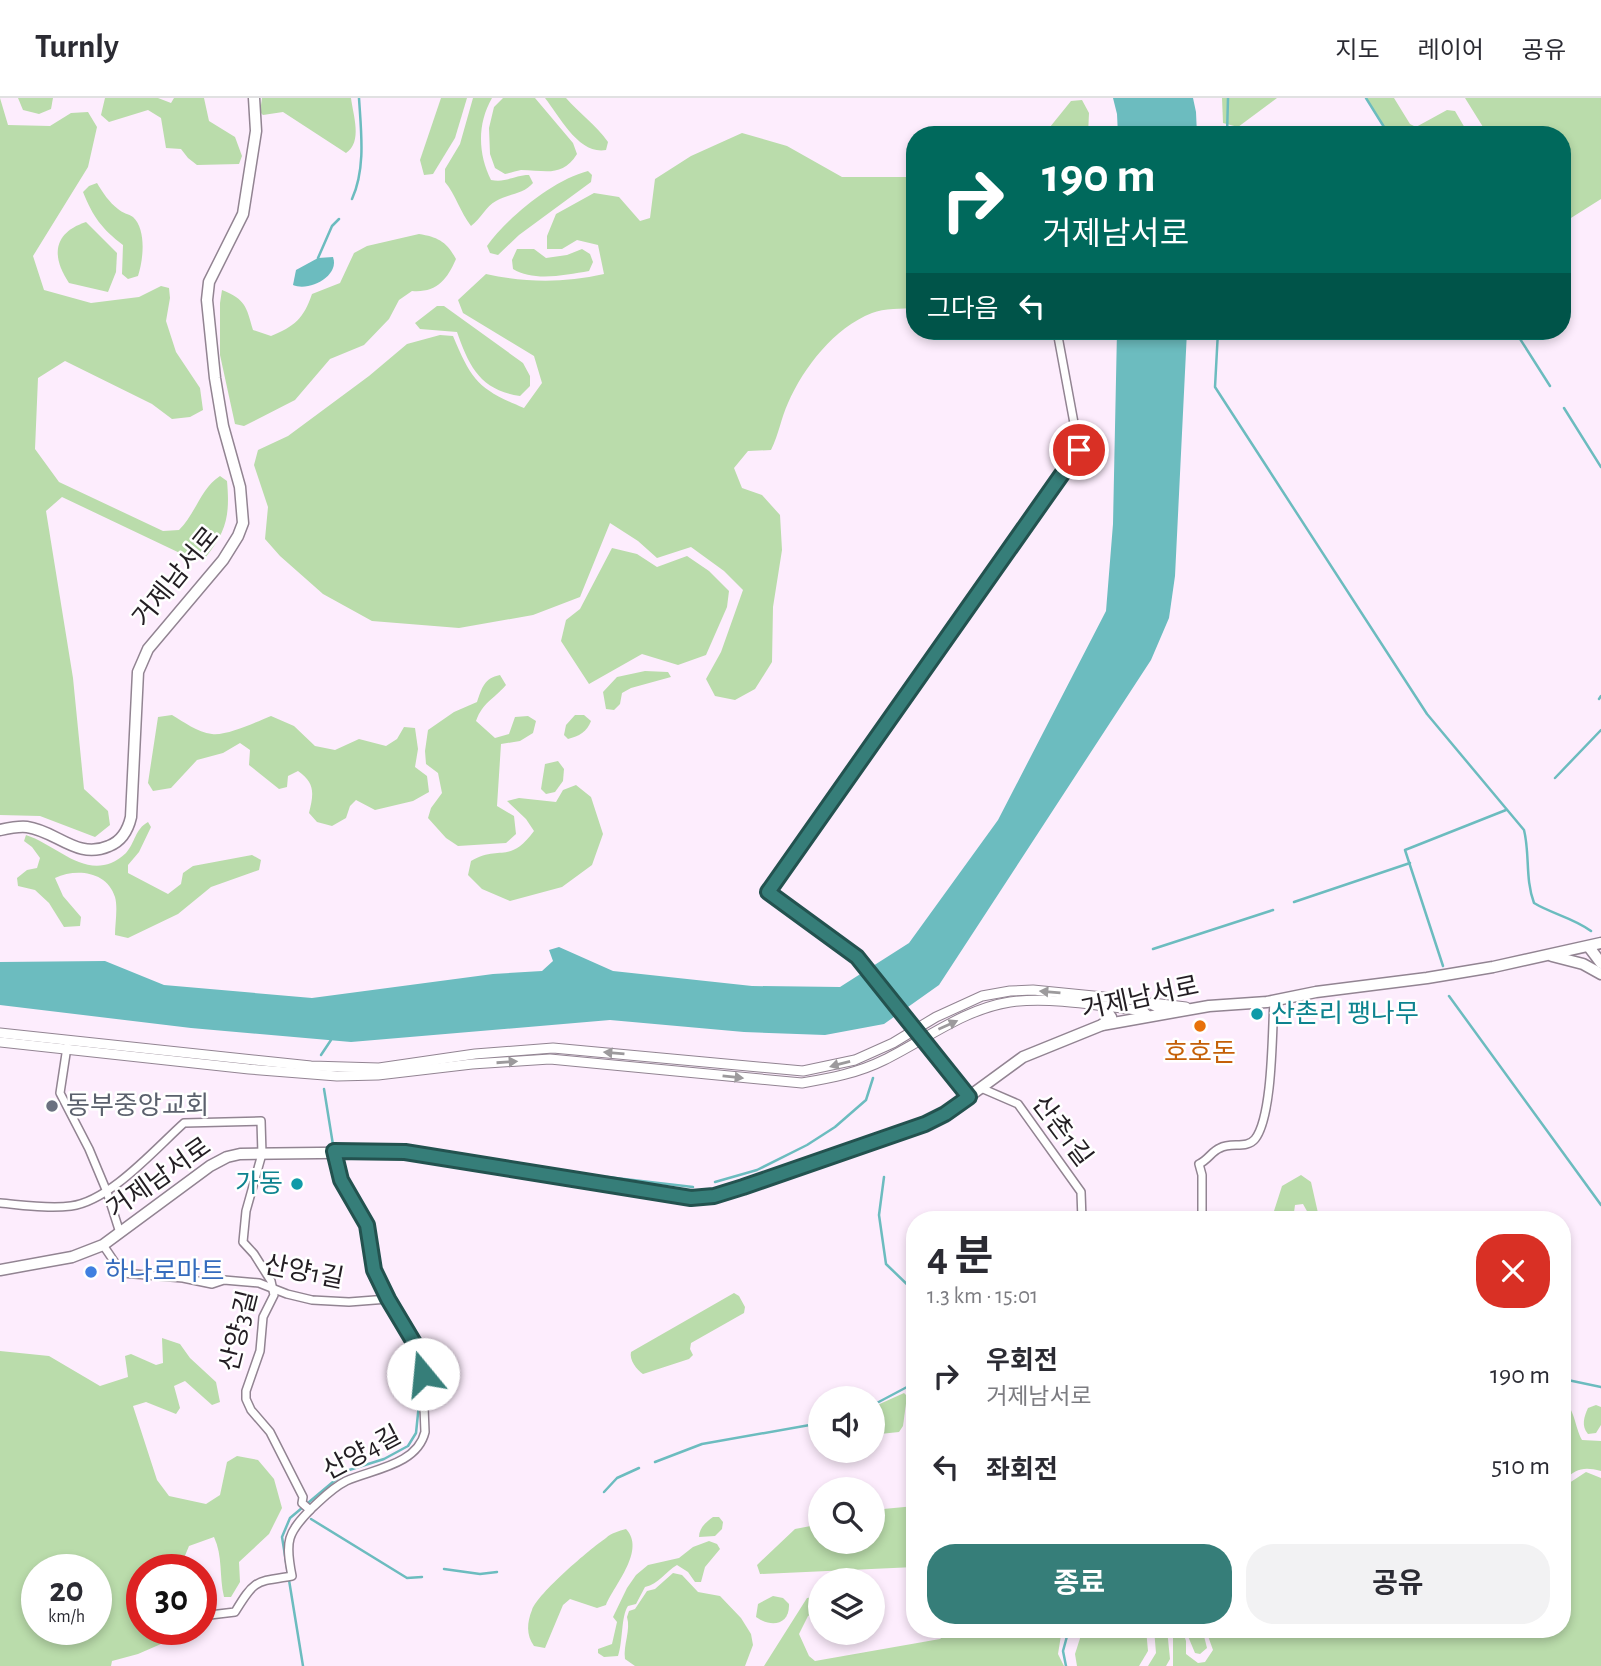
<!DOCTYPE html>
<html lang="ko">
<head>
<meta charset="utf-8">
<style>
	:root { --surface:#fff; --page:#f2f2f3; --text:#2b2b33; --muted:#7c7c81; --line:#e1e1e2; --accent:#367e79 }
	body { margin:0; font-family:"Alegreya Sans","Noto Sans KR",sans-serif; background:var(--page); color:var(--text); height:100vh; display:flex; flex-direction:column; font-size:26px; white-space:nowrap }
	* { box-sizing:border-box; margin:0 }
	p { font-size:23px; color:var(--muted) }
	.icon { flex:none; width:38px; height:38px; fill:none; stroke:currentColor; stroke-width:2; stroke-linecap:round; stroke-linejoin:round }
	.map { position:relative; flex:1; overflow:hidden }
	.side { position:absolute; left:906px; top:1113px; width:665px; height:427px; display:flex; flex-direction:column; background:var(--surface); border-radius:28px; box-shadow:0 4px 10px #0003 }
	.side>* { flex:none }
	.banner { position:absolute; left:906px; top:28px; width:665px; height:214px; border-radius:28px; box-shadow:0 4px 10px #0003; background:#00695c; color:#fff; overflow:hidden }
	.controls { position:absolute; left:808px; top:1288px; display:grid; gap:14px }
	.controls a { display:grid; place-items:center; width:77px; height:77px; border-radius:50%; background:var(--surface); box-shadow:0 4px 10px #0003; font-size:35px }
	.speed { position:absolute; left:21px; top:1456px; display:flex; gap:14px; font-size:35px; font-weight:700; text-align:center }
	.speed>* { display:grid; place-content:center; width:91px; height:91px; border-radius:50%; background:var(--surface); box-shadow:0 4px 10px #0003; line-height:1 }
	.speed small { font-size:18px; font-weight:400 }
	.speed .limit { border:10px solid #d22; background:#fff; color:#111 }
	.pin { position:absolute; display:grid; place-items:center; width:60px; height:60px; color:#fff; margin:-30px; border:4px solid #fff; border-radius:50%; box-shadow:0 2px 7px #0007 }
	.me { position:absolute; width:77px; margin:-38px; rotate:343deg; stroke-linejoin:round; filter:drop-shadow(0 0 5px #0008) }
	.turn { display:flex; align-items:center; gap:24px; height:147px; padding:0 21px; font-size:32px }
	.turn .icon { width:91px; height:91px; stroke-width:2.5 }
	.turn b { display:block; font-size:49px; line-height:60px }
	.then { display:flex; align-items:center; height:66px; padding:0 21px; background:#0003; gap:14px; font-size:26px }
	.round { display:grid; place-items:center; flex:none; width:74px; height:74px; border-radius:28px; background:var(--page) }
	.headline { display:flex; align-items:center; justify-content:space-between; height:119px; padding:0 21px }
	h1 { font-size:42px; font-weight:700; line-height:52px }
	.cta { display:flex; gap:14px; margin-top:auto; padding:14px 21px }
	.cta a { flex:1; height:80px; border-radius:28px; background:var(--accent); color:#fff; font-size:28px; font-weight:700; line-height:80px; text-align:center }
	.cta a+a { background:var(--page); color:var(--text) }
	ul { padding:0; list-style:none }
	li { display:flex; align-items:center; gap:21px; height:91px; padding:0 21px }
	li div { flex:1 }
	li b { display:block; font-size:26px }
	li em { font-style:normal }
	header { display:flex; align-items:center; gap:42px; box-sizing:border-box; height:98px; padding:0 35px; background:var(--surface); border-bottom:2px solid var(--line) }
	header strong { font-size:33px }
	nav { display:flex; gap:38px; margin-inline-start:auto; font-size:24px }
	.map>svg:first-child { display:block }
	.green { fill:#badcab; fill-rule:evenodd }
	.water { fill:#6cbcbf }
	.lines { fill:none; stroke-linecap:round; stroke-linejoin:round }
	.stream { stroke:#6cbcbf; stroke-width:2.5 }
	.minor-casing { stroke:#928492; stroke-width:10 }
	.tertiary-casing { stroke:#928492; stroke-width:11 }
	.primary-casing { stroke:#928492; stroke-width:13 }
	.minor { stroke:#fff; stroke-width:7 }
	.tertiary { stroke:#fff; stroke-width:9 }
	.primary { stroke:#fff; stroke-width:10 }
	.oneway { fill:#9c9a9c }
	.route-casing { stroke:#23524f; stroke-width:18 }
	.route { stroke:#367e79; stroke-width:12 }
	.culture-dot { fill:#0f9aa8; stroke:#fff; stroke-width:2.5 }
	.food-dot { fill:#e8710a; stroke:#fff; stroke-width:2.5 }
	.worship-dot { fill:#6b7280; stroke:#fff; stroke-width:2.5 }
	.shop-dot { fill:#3f7fe0; stroke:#fff; stroke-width:2.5 }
	.labels { text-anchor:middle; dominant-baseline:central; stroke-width:5; stroke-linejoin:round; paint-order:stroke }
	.street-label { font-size:26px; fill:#231e23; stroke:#fff }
	.culture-label { font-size:26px; fill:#0d838f; stroke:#fff; text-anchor:start }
	.food-label { font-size:26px; fill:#c56008; stroke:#fff }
	.worship-label { font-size:26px; fill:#5b616d; stroke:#fff; text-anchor:start }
	.shop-label { font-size:26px; fill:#366cbe; stroke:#fff; text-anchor:start }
</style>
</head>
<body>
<header>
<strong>Turnly</strong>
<nav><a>지도</a><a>레이어</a><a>공유</a></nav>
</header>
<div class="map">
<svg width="1601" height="1568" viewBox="0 0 1601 1568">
	<rect width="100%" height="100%" fill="#fdedfd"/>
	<!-- green -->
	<g class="green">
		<path d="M0 0 8 27 50 28 71 15 88 14 97 29 88 69 33 158 44 192 91 205 139 199 161 188 169 190 170 200 166 223 176 254 200 290 203 312 190 319 172 321 152 306 65 263 38 280 35 351 59 384 163 433 179 432C196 415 201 390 220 378L227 383C230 417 227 433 205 460L184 457 62 399 46 413 73 580 84 691 108 713 110 727 95 739 40 718 0 717Z"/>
		<path d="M18 0H53L51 11 39 16 23 12Z"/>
		<path d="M105 0H158L171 5 174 0H204L209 23 235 39 242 58 239 66 197 67 188 60 181 51 166 50 161 20 148 12 109 24 101 17Z"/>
		<path d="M262 0H351C353 17 363 44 346 55L283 14 263 17 260 14Z"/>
		<path d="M441 0H467L455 40 433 76 424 77 420 62Z"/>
		<path d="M473 0H492C477 26 478 56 491 82 507 85 514 77 529 77L533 85C524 96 508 96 496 103 486 108 481 121 471 128 460 114 456 97 445 84V71L460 46Z"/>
		<path d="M503 0H535L573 45 577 56C562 80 545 72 521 72 516 73 510 75 505 76L495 70 490 56 489 30 494 9Z"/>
		<path d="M545 0H566C579 15 596 27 608 44L606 52C579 57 560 19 545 0Z"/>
		<path d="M1222 0H1277L1238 29 1223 25Z"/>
		<path d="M1366 0H1394L1410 26 1416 29 1447 12 1455 13 1469 37H1389Z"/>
		<path d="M1465 0H1601V101L1563 125V37H1488Z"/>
		<path d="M1082 2 1089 15 1088 37H1010L1012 35 1050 29 1071 3Z"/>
		<path d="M742 35 787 48 842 79H915V210C902 211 884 210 872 215 834 230 804 269 788 305 781 320 779 336 771 352L748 353 734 370 742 390 762 397 780 417 782 452 773 509 772 564 755 591 735 602 715 598 706 581 721 554 743 492 724 473 691 449 657 460 638 443 610 425 580 499 533 517 459 530 372 523 323 496 280 458 265 441 268 409 254 367 258 352 288 338 369 278 407 246 440 237 453 238C472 283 478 291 524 310L542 285 534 258 463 215 458 202 486 176C527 185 564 185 604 176L598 147 577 142 562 151H547V138L556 116 594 95 619 99 640 123 650 120 655 81 691 58Z"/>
		<path d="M588 73 592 77 591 84 519 137 498 157 490 155 487 148C508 119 553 82 588 73Z"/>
		<path d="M97 85C103 95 109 104 118 111 122 115 129 116 133 119 147 132 143 163 138 178L128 181 122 176 123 147C102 131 93 119 83 94L89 88Z"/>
		<path d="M86 124 117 155 116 174 108 194 69 185C51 158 53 135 86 124Z"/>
		<path d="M419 136C438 139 447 144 456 161 447 182 436 195 412 193L399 202 389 221 364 247 330 261 295 302 244 328 235 326 220 257V205L222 192C246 202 246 208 253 232L271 238C294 229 304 220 312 196L340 185 354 155 367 148Z"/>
		<path d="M517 151H534L546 160 567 157 582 151 590 156 593 164 589 173C565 177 534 184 513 171L512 162Z"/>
		<path d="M437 208H444L523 265 530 278V288L520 298C480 292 469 268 457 234L420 231 415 225Z"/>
		<path d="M612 450 637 456 657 469 687 458 709 473 729 493 727 509 706 557 678 567 642 556 589 586 561 543 566 522 580 511Z"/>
		<path d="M645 573 668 574 671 579 631 590 622 595 620 606 614 612 606 611 603 594 617 579Z"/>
		<path d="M500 577 506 587C493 602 483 604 476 623L495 640 509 636 515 619 528 618 536 623 533 635 520 643 501 646 497 708 514 718 516 736 506 745 458 748 446 740 428 720 431 710 442 695 438 675 426 666 425 653 428 632 454 614 477 604C482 590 484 580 500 577Z"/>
		<path d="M172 617C184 624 197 634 212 636 227 638 256 624 271 618L294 628 315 648 335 652 359 641 386 648 397 641 404 629 415 630 418 651 415 669 427 678 429 694 413 703 375 712 356 702 350 708 346 720 332 728 317 724 309 715C314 695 315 685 298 673L288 678 287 689 279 691 249 667 250 652 240 645 223 655 197 662 171 690 153 693 148 685 158 619Z"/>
		<path d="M575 617H584L591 623C587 634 579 638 568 641L564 637 566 627Z"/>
		<path d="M558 663 564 671 563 683 555 694 546 696 541 691 545 666Z"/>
		<path d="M576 687 591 699 603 736 592 767 562 789 510 803 482 791 468 777 471 763C500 746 509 767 534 733L526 721 507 703 519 700 556 704 563 692Z"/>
		<path d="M148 724 151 729 139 754 128 767V775L168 796 181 786 183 775 193 768 252 757 261 762 259 772 211 789 178 816 128 840 115 837C115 826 118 810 115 799 107 773 76 770 55 780L63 798 81 819 80 828 64 829 49 805 35 792 18 788 17 780 27 772 37 770 40 760 32 749 24 743 26 737C60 748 90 788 126 755 135 745 135 731 148 724Z"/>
		<path d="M1301 1077 1311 1084 1318 1115 1317 1122H1309L1308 1115 1303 1106 1295 1107 1293 1122H1275L1274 1113 1282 1088Z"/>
		<path d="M734 1195 739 1198 745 1209 744 1215 691 1245 690 1251 693 1257 689 1261 643 1276C637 1272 629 1262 631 1254Z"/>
		<path d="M162 1240 180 1246 190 1260 216 1284 220 1304 212 1307 185 1283 174 1288 180 1310 176 1316 146 1304 133 1308 157 1382 169 1398 206 1406 220 1397 227 1364 237 1358 258 1362 274 1381 282 1410 269 1436 239 1464 240 1484 231 1499H224C219 1478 223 1458 214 1439L189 1448 179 1472H142V1531H170L161 1546 138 1556 112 1563 111 1568H0V1253L49 1258 100 1288 128 1279 125 1258 131 1256 156 1267 163 1265ZM37 1472H96V1531H37Z"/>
		<path d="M904 1295 907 1298 903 1328 899 1334 880 1336 874 1333 873 1309Z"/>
		<path d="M1563 1301C1576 1314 1574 1327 1582 1342L1601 1343V1373C1583 1368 1577 1371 1563 1382Z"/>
		<path d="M1596 1307 1601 1309V1327L1596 1335 1588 1336C1581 1328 1584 1319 1588 1310Z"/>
		<path d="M1586 1374 1601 1380V1568H1173V1535L1176 1531H1182L1186 1543V1556L1198 1565 1205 1564 1213 1552 1208 1538 1214 1531H1563V1389Z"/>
		<path d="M915 1408V1469L760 1476 757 1467 795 1431 821 1426V1444H873V1412Z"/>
		<path d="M713 1419H719L723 1424 722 1431 715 1438 699 1439C699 1430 706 1424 713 1419Z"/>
		<path d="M626 1431C646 1452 615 1486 606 1507L597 1510 570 1501 563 1507 545 1550 534 1548C526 1537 527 1524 532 1512 538 1495 590 1451 606 1440 611 1435 619 1433 626 1431Z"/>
		<path d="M709 1443 717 1446 720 1451 705 1469 701 1484H695L688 1474 677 1467C665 1474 659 1486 645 1489L636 1506 628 1508C621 1518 623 1543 618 1558L604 1559 598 1555V1551L612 1546 617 1524 613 1519 627 1490 636 1477 648 1467 679 1460 693 1449Z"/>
		<path d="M673 1475 682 1477 698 1494 720 1498 741 1520 751 1536 753 1547 745 1568H635L625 1561C623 1547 631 1532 627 1519L629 1513 635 1511 647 1493 655 1491Z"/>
		<path d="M773 1498 783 1500 789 1506C790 1527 771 1530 756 1519L758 1506Z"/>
		<path d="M821 1498V1511L808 1518 799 1536 809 1558 815 1563 940 1541 952 1531H1062L1058 1556 1064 1568H764L807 1500Z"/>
		<path d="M1083 1531H1146L1148 1553 1139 1568H1077L1075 1556Z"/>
		<path d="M1154 1531H1167L1170 1561 1166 1568H1148L1156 1555Z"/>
		<path d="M1185 1531H1205L1203 1534 1207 1550 1200 1556 1195 1555Z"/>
	</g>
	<!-- water -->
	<g class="water">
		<path d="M1113 0H1193L1196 14 1197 37H1118L1117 16Z"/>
		<path d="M333 159C340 178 309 194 293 187L296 172 318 160Z"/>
		<path d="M1117 233H1187L1175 478 1169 520 1151 562 939 887 884 926 825 937 744 934 610 922 351 944 191 930 0 907V864L105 863 164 887 312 900 493 876 542 873 553 863 549 852 559 849 613 873 752 888 840 889 909 845 998 722 1106 513 1113 426Z"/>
	</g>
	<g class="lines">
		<!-- stream -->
		<g class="stream">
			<path d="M1366 0 1389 37"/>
			<path d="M1227 37 1228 0"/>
			<path d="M352 101C366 70 361 33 359 0"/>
			<path d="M318 160 332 128 339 121"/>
			<path d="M1218 233 1215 289 1427 616 1524 732C1530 756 1525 781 1534 805 1552 816 1574 820 1591 833"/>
			<path d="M1515 233 1550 288"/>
			<path d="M1564 310 1601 369"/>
			<path d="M1599 601 1601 598"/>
			<path d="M1555 680 1601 632"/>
			<path d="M1294 804 1410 765"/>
			<path d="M1153 851 1273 812"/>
			<path d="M1443 868 1405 752 1506 712"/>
			<path d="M1449 898 1601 1107"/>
			<path d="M321 957 331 942"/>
			<path d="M324 991 334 1053"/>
			<path d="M607 1079 693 1089"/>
			<path d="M884 1079 879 1117 886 1166 915 1194"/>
			<path d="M715 1084 757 1072 807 1047 835 1029 866 1002 873 980"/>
			<path d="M1563 1281 1601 1289"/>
			<path d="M873 1307 907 1289"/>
			<path d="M655 1364 702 1346 821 1325"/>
			<path d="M604 1394 617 1380 639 1370"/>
			<path d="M311 1421 407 1480 422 1479"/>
			<path d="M444 1471 480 1476 497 1474"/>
			<path d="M303 1568 282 1439 290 1420 346 1373 384 1361 408 1348 416 1335 419 1306"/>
			<path d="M1066 1568 1063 1553 1069 1531"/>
		</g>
		<!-- minor casing -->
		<g class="minor-casing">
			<g id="minor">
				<path d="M67 949 60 995 89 1051 107 1094 120 1135"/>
				<path d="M981 990 1018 1006 1081 1094 1082 1122"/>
				<path d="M969 999 857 859 768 794 1079 352 1057 233"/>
				<path d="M0 1105C23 1107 48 1111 71 1108 110 1103 155 1051 184 1025L261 1023 262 1056 246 1113 243 1144 254 1156 271 1183 274 1197 263 1219 260 1253 246 1293V1301L251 1312 270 1334 303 1399 302 1405 310 1412"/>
				<path d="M1202 1122V1077L1199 1066C1208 1062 1212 1053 1220 1050 1231 1044 1247 1051 1255 1041 1273 1018 1272 933 1274 902"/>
				<path d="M103 1147 122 1175 183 1180 212 1186 224 1182 259 1185 287 1196 312 1202 349 1204 388 1201"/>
				<path d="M210 1517 235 1514C255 1481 255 1484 292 1478 285 1443 287 1435 312 1410 323 1400 332 1390 346 1383 373 1371 417 1367 425 1334L422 1258 388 1201 374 1172 367 1127 341 1082 335 1054"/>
			</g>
		</g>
		<!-- tertiary casing -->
		<g class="tertiary-casing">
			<g id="tertiary">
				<path d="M1152 905 1186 909"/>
				<path d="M0 935 311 968 379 970 475 956 553 950 803 973 855 962 893 945 936 919 982 898 1010 893 1033 892 1144 903 1157 909 1163 916"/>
				<path d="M0 944 249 971 337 978 378 977 472 966 550 961 802 985C831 980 858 975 884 962 925 942 964 911 1010 904 1050 898 1102 908 1143 913L1148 918"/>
			</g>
		</g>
		<!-- primary casing -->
		<g class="primary-casing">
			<g id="primary">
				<path d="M0 732C9 730 19 728 27 729 57 733 77 762 109 748 122 743 128 732 131 719L138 574 148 551 223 462 238 438 243 425 240 389 223 328 215 280 207 202 209 184 243 116 256 33 254 0"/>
				<path d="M1589 849 1601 865"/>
				<path d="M1552 858 1583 866 1601 876"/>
				<path d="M1102 927 1111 919 1104 909"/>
				<path d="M0 1172 72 1159 103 1147 210 1068 227 1059 240 1056 405 1054 644 1094 691 1100 714 1098 925 1025 945 1016 1023 959 1102 927 1209 908 1267 904 1316 894 1427 880 1493 869 1601 845"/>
			</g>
		</g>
		<!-- minor -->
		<use href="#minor" class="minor"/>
		<!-- tertiary -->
		<use href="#tertiary" class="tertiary"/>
		<!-- primary -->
		<use href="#primary" class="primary"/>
	</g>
	<!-- one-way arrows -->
	<defs><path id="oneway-solid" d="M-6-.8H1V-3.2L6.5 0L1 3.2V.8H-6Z" transform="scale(1.75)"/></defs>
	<g class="oneway">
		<use href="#oneway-solid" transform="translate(1050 894) rotate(-175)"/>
		<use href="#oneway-solid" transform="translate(948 927) rotate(-24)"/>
		<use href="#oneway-solid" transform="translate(614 955) rotate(-175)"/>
		<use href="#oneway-solid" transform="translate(507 964) rotate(-4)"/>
		<use href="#oneway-solid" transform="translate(840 966) rotate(165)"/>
		<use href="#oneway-solid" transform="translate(733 979) rotate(6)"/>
	</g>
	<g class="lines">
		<!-- route casing -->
		<g class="route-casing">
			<path id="route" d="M423 1276 422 1258 388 1201 374 1172 367 1127 341 1082 334 1053 405 1054 691 1100 714 1098 743 1089 925 1026 945 1016 969 999 857 859 768 794 1079 352"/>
		</g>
		<!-- route -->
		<use href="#route" class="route"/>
	</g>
	<!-- markers -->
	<g class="culture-dot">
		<circle cx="1257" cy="916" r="7"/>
		<circle cx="297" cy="1086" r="7"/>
	</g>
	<circle class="food-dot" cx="1200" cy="928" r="7"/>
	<circle class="worship-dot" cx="52" cy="1008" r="7"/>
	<circle class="shop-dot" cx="91" cy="1174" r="7"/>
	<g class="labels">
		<!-- street labels -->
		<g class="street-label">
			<text transform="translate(176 479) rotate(-51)">거제남서로</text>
			<text transform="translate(1140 900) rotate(-12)">거제남서로</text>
			<text transform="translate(1062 1033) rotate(53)">산촌1길</text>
			<text transform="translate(159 1080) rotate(-35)">거제남서로</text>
			<text transform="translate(304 1174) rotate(11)">산양1길</text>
			<text transform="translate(239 1233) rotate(-76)">산양3길</text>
			<text transform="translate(362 1355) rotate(-28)">산양4길</text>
		</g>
		<!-- culture labels -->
		<g class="culture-label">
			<text x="1271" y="916">산촌리 팽나무</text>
			<text x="283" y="1086" text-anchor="end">가동</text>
		</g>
		<!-- food labels -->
		<g class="food-label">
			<text x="1200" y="955">호호돈</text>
		</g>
		<!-- worship labels -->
		<g class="worship-label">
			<text x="66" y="1008">동부중앙교회</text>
		</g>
		<!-- shop labels -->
		<g class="shop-label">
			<text x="105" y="1174">하나로마트</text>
		</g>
	</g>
</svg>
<div class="controls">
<a><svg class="icon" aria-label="sound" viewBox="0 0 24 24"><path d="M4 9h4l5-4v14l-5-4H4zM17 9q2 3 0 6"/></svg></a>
<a><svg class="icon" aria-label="search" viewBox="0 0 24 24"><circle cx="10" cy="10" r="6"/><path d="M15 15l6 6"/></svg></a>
<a><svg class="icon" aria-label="layers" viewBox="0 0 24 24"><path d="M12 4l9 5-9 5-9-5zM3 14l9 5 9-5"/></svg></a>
</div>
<div class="speed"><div>20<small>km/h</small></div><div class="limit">30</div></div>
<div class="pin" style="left:1079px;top:352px;background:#d93025"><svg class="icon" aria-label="arrive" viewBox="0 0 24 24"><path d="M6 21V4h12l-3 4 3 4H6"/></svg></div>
<svg class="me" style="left:423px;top:1276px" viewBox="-20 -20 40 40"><circle r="19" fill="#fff"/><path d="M0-13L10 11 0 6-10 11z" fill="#367e79"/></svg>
<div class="banner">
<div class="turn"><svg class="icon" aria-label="right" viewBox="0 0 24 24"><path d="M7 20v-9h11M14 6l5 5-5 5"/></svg><div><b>190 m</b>거제남서로</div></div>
<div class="then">그다음<svg class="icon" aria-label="left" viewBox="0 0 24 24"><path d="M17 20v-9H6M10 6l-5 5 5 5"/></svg></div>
</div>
<section class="side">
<div class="headline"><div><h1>4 분</h1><p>1.3 km · 15:01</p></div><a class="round" style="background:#d93025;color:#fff"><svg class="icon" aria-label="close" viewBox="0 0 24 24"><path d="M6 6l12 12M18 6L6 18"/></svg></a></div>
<ul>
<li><svg class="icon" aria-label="right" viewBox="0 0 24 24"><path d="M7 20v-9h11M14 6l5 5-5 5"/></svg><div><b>우회전</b><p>거제남서로</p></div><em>190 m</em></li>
<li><svg class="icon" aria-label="left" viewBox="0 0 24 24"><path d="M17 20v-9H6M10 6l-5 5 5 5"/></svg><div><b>좌회전</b></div><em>510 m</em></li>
</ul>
<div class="cta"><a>종료</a><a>공유</a></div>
</section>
</div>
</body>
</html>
